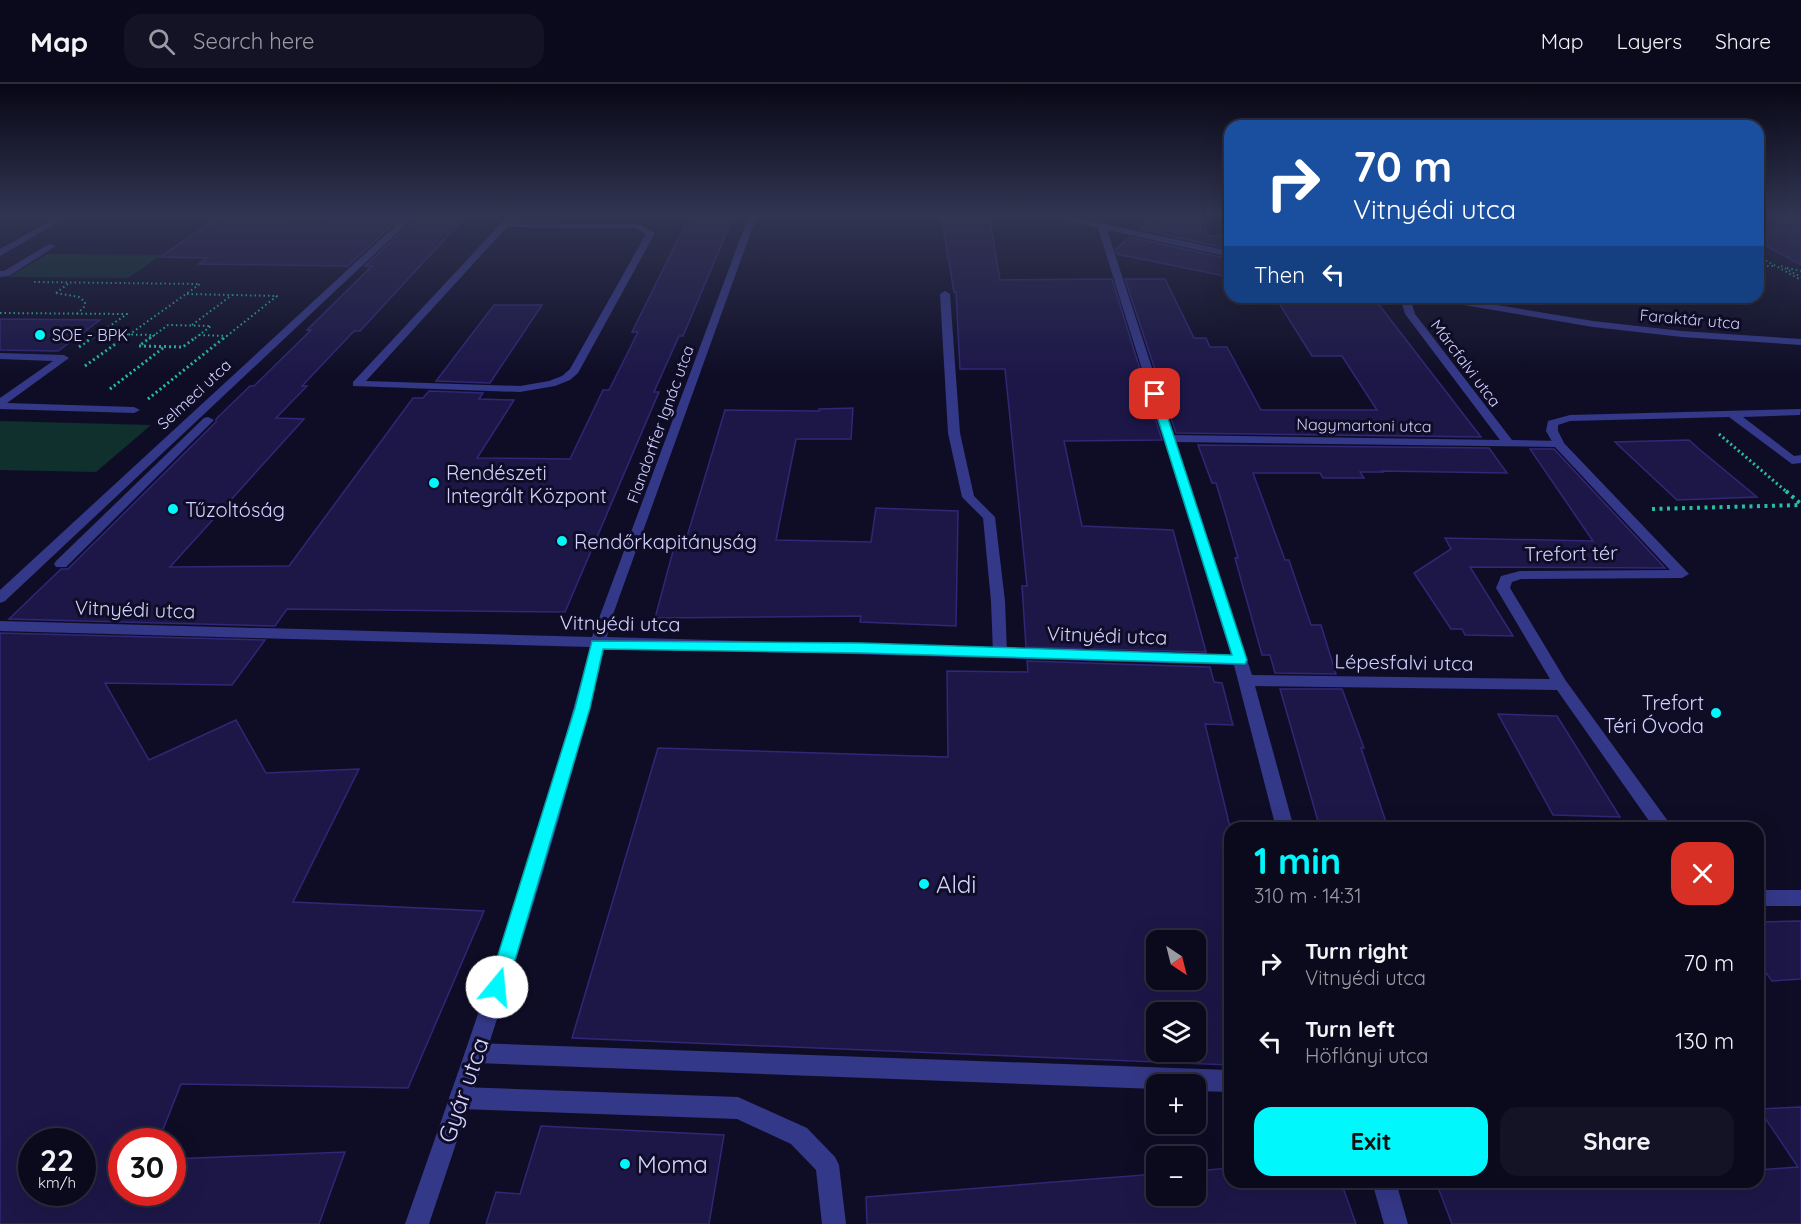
<!DOCTYPE html>
<html lang="en">
<head>
<meta charset="utf-8">
<style>
	:root { --surface:#0b0a1c; --page:#141325; --text:#f1f3f6; --muted:#9a9aa3; --line:#2b2b3b; --accent:#00f8fc }
	body { margin:0; font-family:Quicksand,sans-serif; background:var(--page); color:var(--text); height:100vh; display:flex; flex-direction:column; font-size:22px; white-space:nowrap }
	* { box-sizing:border-box; margin:0 }
	p { font-size:20px; color:var(--muted) }
	.icon { flex:none; width:33px; height:33px; fill:none; stroke:currentColor; stroke-width:2; stroke-linecap:round; stroke-linejoin:round }
	.map { position:relative; flex:1; overflow:hidden }
	.panel { position:absolute; left:1224px; top:738px; width:540px; height:366px; display:flex; flex-direction:column; background:var(--surface); border-radius:18px; box-shadow:0 6px 24px #0002,0 0 0 2px var(--line) }
	.panel>* { flex:none }
	.hud { position:absolute; left:1224px; top:36px; width:540px; height:183px; border-radius:18px; box-shadow:0 6px 24px #0002,0 0 0 2px var(--line); background:#1a4fa0; color:#fff; overflow:hidden }
	.needle { width:39px; rotate:145deg }
	.fabs { position:absolute; left:1146px; top:846px; display:grid; gap:12px }
	.fabs a { display:grid; place-items:center; width:60px; height:60px; border-radius:12px; background:var(--surface); box-shadow:0 6px 24px #0002,0 0 0 2px var(--line); font-size:30px }
	.speed { position:absolute; left:18px; top:1044px; display:flex; gap:12px; font-size:30px; font-weight:700; text-align:center }
	.speed>* { display:grid; place-content:center; width:78px; height:78px; border-radius:50%; background:var(--surface); box-shadow:0 6px 24px #0002,0 0 0 2px var(--line); line-height:1 }
	.speed small { font-size:15px; font-weight:400 }
	.speed .limit { border:9px solid #d22; background:#fff; color:#111 }
	.pin { position:absolute; display:grid; place-items:center; width:51px; height:51px; color:#fff; margin:-26px; border-radius:12px; box-shadow:0 3px 9px #0006 }
	.me { position:absolute; width:66px; margin:-33px; rotate:17deg; stroke-linejoin:round; filter:drop-shadow(0 0 4px #0008) }
	.turn { display:flex; align-items:center; gap:21px; height:126px; padding:0 30px; font-size:27px }
	.turn .icon { width:78px; height:78px; stroke-width:2.5 }
	.turn b { display:block; font-size:42px; line-height:51px }
	.then { display:flex; align-items:center; height:57px; padding:0 30px; background:#0003; gap:12px; font-size:22px }
	.round { display:grid; place-items:center; flex:none; width:63px; height:63px; border-radius:18px; background:var(--page) }
	.headline { display:flex; align-items:center; justify-content:space-between; height:102px; padding:0 30px }
	h1 { font-size:36px; font-weight:800; line-height:45px; color:var(--accent) }
	.button { display:flex; gap:12px; margin-top:auto; padding:12px 30px }
	.button a { flex:1; height:69px; border-radius:18px; background:var(--accent); color:#111; font-size:24px; font-weight:800; line-height:69px; text-align:center }
	.button a+a { background:var(--page); color:var(--text) }
	ul { padding:0; list-style:none }
	li { display:flex; align-items:center; gap:18px; height:78px; padding:0 30px }
	li div { flex:1 }
	li b { display:block; font-size:22px }
	li em { font-style:normal }
	header { display:flex; align-items:center; gap:36px; box-sizing:border-box; height:84px; padding:0 30px; background:var(--surface); border-bottom:2px solid var(--line) }
	header strong { font-size:28px }
	nav { display:flex; gap:33px; margin-inline-start:auto; font-size:21px }
	.search { width:420px; height:54px; background:var(--page); display:flex; align-items:center; gap:15px; box-sizing:border-box; padding:0 21px; border-radius:18px; color:var(--muted); font-size:22px }
	.map>svg:first-child { display:block }
	.green { fill:#0f302c }
	.building { fill:#1d1748; stroke:#302776; stroke-width:1.5; fill-rule:evenodd }
	.lines { fill:none; stroke-linecap:round; stroke-linejoin:round }
	.path-far2 { stroke:#25bfa9; stroke-width:2; stroke-dasharray:1.5 3; stroke-linecap:butt }
	.path-far1 { stroke:#25bfa9; stroke-width:3; stroke-dasharray:2 3; stroke-linecap:butt }
	.path { stroke:#25bfa9; stroke-width:4; stroke-dasharray:3 4.5; stroke-linecap:butt }
	.service { fill:#343888; fill-rule:evenodd }
	.minor { fill:#343888; fill-rule:evenodd }
	.tertiary { fill:#343888; fill-rule:evenodd }
	.route { fill:#00f8fc; stroke:#00a1a4; stroke-width:1.5 }
	.poi-dot { fill:#00f8fc; stroke:#0f0d26; stroke-width:2 }
	.labels { text-anchor:middle; dominant-baseline:central; stroke-width:6; stroke-linejoin:round; paint-order:stroke }
	.far-street-label { font-size:16px; fill:#d3d1ff; stroke:#0f0d26 }
	.far-poi-label { font-size:16px; fill:#d3d1ff; stroke:#0f0d26; text-anchor:start }
	.poi-label { font-size:20px; fill:#d3d1ff; stroke:#0f0d26; text-anchor:start }
	.street-label { font-size:20px; fill:#d3d1ff; stroke:#0f0d26 }
	.near-poi-label { font-size:24px; fill:#d3d1ff; stroke:#0f0d26; text-anchor:start }
	.near-street-label { font-size:24px; fill:#d3d1ff; stroke:#0f0d26 }
</style>
</head>
<body>
<header>
<strong>Map</strong>
<div class="search"><svg class="icon" aria-label="search" viewBox="0 0 24 24"><circle cx="10" cy="10" r="6"/><path d="M15 15l6 6"/></svg>Search here</div>
<nav><a>Map</a><a>Layers</a><a>Share</a></nav>
</header>
<div class="map">
<svg width="1801" height="1140" viewBox="0 0 1801 1140">
	<rect width="100%" height="100%" fill="#0f0d26"/>
	<!-- green -->
	<g class="green">
		<path d="M47 170 161 171 128 194 9 193Z"/>
		<path d="M0 337 151 341 96 388 0 386Z"/>
	</g>
	<!-- building -->
	<g class="building">
		<path d="M221 131H290L289 133 400 134 348 182 199 180 206 174 160 173Z"/>
		<path d="M424 131H467L360 247H354L302 302H307L276 334 304 335 170 483 289 482 413 314H423L429 307 483 309 479 315 514 316 477 374 570 375 603 306H609L638 248H632L690 131H734L683 252H679L654 308H659L565 528 287 525 275 542 9 535 61 485H68L216 338V335L250 302H254L311 246H307L372 182H365L416 134H421Z"/>
		<path d="M941 131H989L1000 196 1112 195 1162 356 1064 357 1082 442 1173 446 1206 568 1026 563 1022 502H1027L1005 285H960L956 208H954Z"/>
		<path d="M1157 131H1206V152L1230 151V165L1140 145Z"/>
		<path d="M1758 131H1801V181L1758 157Z"/>
		<path d="M1130 153 1230 175V193L1117 170 1116 165Z"/>
		<path d="M1125 195H1165L1194 254H1206L1210 263H1227L1261 326H1377L1342 272H1312L1275 213H1373L1481 353 1176 349Z"/>
		<path d="M494 221H542L490 299 436 297Z"/>
		<path d="M0 235 100 236 58 267 0 266Z"/>
		<path d="M853 324 851 355H796L776 456 871 458 876 424 958 427 956 542 860 538 861 532 655 534 676 456H686L725 326 819 327V325Z"/>
		<path d="M1689 356 1699 365 1757 413 1677 416 1615 358Z"/>
		<path d="M1198 361 1489 364 1507 389 1382 387 1383 388H1360L1364 394H1323L1320 389H1253L1285 476H1289L1311 541H1321L1336 590 1275 589 1270 571H1262L1235 474H1238L1228 439 1216 399H1212Z"/>
		<path d="M1530 365H1554L1665 484 1470 483 1513 552 1465 551 1462 545H1451L1414 489 1451 465 1445 454 1593 457Z"/>
		<path d="M0 549 265 556 232 601 105 599 149 676 236 636 266 689 359 685 293 818 484 827 408 1004 181 1000 158 1058H122V1108H172V1075L345 1068 319 1140H0ZM32 1058H82V1108H32Z"/>
		<path d="M1027 577 1210 583 1214 598 1222 599 1233 641 1205 640 1230 743V981L572 954 658 664 948 673 947 587 1028 588ZM1156 856H1196V896H1156ZM1156 928H1196V968H1156Z"/>
		<path d="M1280 605H1342L1364 664H1361L1388 744H1320Z"/>
		<path d="M1498 630 1557 632 1620 733 1553 731Z"/>
		<path d="M1801 837V895L1772 897 1758 878V838Z"/>
		<path d="M1801 1023V1140H1452L1436 1098H1758V1086L1798 1083 1759 1025Z"/>
		<path d="M541 1042 724 1051 709 1140H486L496 1108 520 1110Z"/>
		<path d="M1230 1084V1098H1341L1356 1140H867L866 1113 1156 1090V1112H1196V1087Z"/>
	</g>
	<g class="lines">
		<!-- path-far2 -->
		<g class="path-far2">
			<path d="M1758 172 1801 196"/>
			<path d="M1758 182H1774"/>
			<path d="M1781 182 1801 193"/>
			<path d="M1787 184 1801 187"/>
			<path d="M34 198 200 200 123 255"/>
			<path d="M56 209 79 213 85 218V222L77 230"/>
			<path d="M56 209 69 199"/>
			<path d="M187 210 277 212 223 255"/>
			<path d="M0 229 127 230 91 255"/>
			<path d="M192 241 232 211"/>
			<path d="M100 250 155 251"/>
			<path d="M199 251 227 252"/>
			<path d="M149 255 168 241 211 242 194 255"/>
		</g>
		<!-- path-far1 -->
		<g class="path-far1">
			<path d="M151 253 139 262 183 263 196 253"/>
			<path d="M79 263 93 253"/>
			<path d="M85 282 125 253"/>
			<path d="M110 305 163 264"/>
			<path d="M148 315 225 253"/>
			<path d="M1719 350 1788 409"/>
		</g>
		<!-- path -->
		<g class="path">
			<path d="M1786 407 1801 420"/>
			<path d="M1652 425 1801 421"/>
		</g>
		<!-- service -->
		<g class="service">
			<path d="M509 131 516 133 511 139 638 140 655 149 578 289 570 296 555 302 520 308 353 302V298ZM507 143 636 144 646 150 570 285 562 292 549 297 520 302 366 297Z"/>
			<path d="M49 160 56 162 9 192 0 193V187H4Z"/>
			<path d="M945 207 950 210 960 349 974 412 995 433 1005 517 1007 569 1000 574 993 569 991 517 983 434 962 413 948 349 940 210Z"/>
			<path d="M0 269 64 271 69 274 7 319 134 323 140 326 134 329 0 325V314L53 277 0 275Z"/>
			<path d="M1801 325 1800 331 1743 333 1794 372 1801 371V379L1792 380 1729 333 1570 337 1558 341V347L1564 359 1558 362 1554 361 1546 347 1548 337 1570 331Z"/>
			<path d="M208 333 214 336 212 338 66 483H56L54 480 56 477 204 334Z"/>
			<path d="M476 959 1230 986V1008L1196 1007V1000H1156V1005L476 979 468 976 465 969 468 962Z"/>
			<path d="M460 1003 738 1013 807 1044 835 1073 839 1081 846 1140H822L816 1086 791 1060 737 1035 460 1025 452 1022 449 1014 452 1006Z"/>
		</g>
		<!-- minor -->
		<g class="minor">
			<path d="M61 131H71L0 172V165Z"/>
			<path d="M749 131H757L611 536 607 553 1231 571 1098 144 1047 131H1062L1230 167V173L1107 146 1174 351 1500 356 1405 230 1400 213H1410L1415 230 1512 356 1562 357 1689 490 1682 494 1521 495 1512 498 1510 504 1566 597 1673 744H1654L1557 606 1255 602 1294 744H1276L1234 581 605 563C557 758 493 950 429 1140H405C472 950 539 758 590 563L0 547V537L592 553ZM1176 358 1555 363 1670 486 1520 487 1501 492 1496 504 1550 595 1252 591Z"/>
			<path d="M1429 213H1450L1593 237 1682 247 1801 255V261L1682 253 1593 243 1434 216Z"/>
			<rect x="1758" y="806" width="43" height="16"/>
			<path d="M1372 1098H1396L1408 1140H1384Z"/>
		</g>
		<!-- tertiary -->
		<path class="tertiary" d="M407 131H416L5 517 0 519V506Z"/>
	</g>
	<!-- sky -->
	<linearGradient id="sky" x2="0" y2="1"><stop stop-color="#080715"/><stop offset="0.45" stop-color="#313552"/><stop offset="1" stop-color="#313552" stop-opacity="0"/></linearGradient>
	<rect width="1801" height="291" fill="url(#sky)"/>
	<!-- route -->
	<path class="route" d="M1152 308 1160 310 1247 576 1245 580 862 569 603 565 590 624 507 903 504 909 497 911 491 909 488 903 575 624 592 557 862 559 1232 571 1150 310Z"/>
	<!-- markers -->
	<g class="poi-dot">
		<circle cx="40" cy="251" r="6"/>
		<circle cx="434" cy="399" r="6"/>
		<circle cx="173" cy="425" r="6"/>
		<circle cx="562" cy="457" r="6"/>
		<circle cx="1716" cy="629" r="6"/>
		<circle cx="924" cy="800" r="6"/>
		<circle cx="625" cy="1080" r="6"/>
	</g>
	<g class="labels">
		<!-- far-street labels -->
		<g class="far-street-label">
			<text transform="translate(1690 235) rotate(5)">Faraktár utca</text>
			<text transform="translate(1466 279) rotate(53)">Márcfalvi utca</text>
			<text transform="translate(194 310) rotate(-43)">Selmeci utca</text>
			<text transform="translate(660 340) rotate(-70)">Flandorffer Ignác utca</text>
			<text transform="translate(1364 341) rotate(1)">Nagymartoni utca</text>
		</g>
		<!-- far-poi labels -->
		<g class="far-poi-label">
			<text x="52" y="251">SOE - BPK</text>
		</g>
		<!-- poi labels -->
		<g class="poi-label">
			<text x="446" y="388">Rendészeti<tspan x="446" dy="23">Integrált Központ</tspan></text>
			<text x="185" y="425">Tűzoltóság</text>
			<text x="574" y="457">Rendőrkapitányság</text>
			<text x="1704" y="618" text-anchor="end">Trefort<tspan x="1704" dy="23">Téri Óvoda</tspan></text>
		</g>
		<!-- street labels -->
		<g class="street-label">
			<text transform="translate(1571 469) rotate(-1)">Trefort tér</text>
			<text transform="translate(135 525) rotate(2)">Vitnyédi utca</text>
			<text transform="translate(620 539) rotate(1)">Vitnyédi utca</text>
			<text transform="translate(1107 551) rotate(2)">Vitnyédi utca</text>
			<text transform="translate(1404 578) rotate(1)">Lépesfalvi utca</text>
		</g>
		<!-- near-poi labels -->
		<g class="near-poi-label">
			<text x="936" y="800">Aldi</text>
			<text x="637" y="1080">Moma</text>
		</g>
		<!-- near-street labels -->
		<g class="near-street-label">
			<text transform="translate(463 1006) rotate(-71)">Gyár utca</text>
		</g>
	</g>
</svg>
<div class="fabs">
<a><svg class="needle" viewBox="-14 -14 28 28"><path d="M0-13l5 13h-10z" fill="#e53935"/><path d="M0 13l5-13h-10z" fill="#9a9aa3"/></svg></a>
<a><svg class="icon" aria-label="layers" viewBox="0 0 24 24"><path d="M12 4l9 5-9 5-9-5zM3 14l9 5 9-5"/></svg></a>
<a>+</a>
<a>−</a>
</div>
<div class="speed"><div>22<small>km/h</small></div><div class="limit">30</div></div>
<div class="pin" style="left:1155px;top:310px;background:#d93025"><svg class="icon" aria-label="arrive" viewBox="0 0 24 24"><path d="M6 21V4h12l-3 4 3 4H6"/></svg></div>
<svg class="me" style="left:497px;top:903px" viewBox="-20 -20 40 40"><circle r="19" fill="#fff"/><path d="M0-13L10 11 0 6-10 11z" fill="#00f8fc"/></svg>
<div class="hud">
<div class="turn"><svg class="icon" aria-label="right" viewBox="0 0 24 24"><path d="M7 20v-9h11M14 6l5 5-5 5"/></svg><div><b>70 m</b>Vitnyédi utca</div></div>
<div class="then">Then<svg class="icon" aria-label="left" viewBox="0 0 24 24"><path d="M17 20v-9H6M10 6l-5 5 5 5"/></svg></div>
</div>
<section class="panel">
<div class="headline"><div><h1>1 min</h1><p>310 m · 14:31</p></div><a class="round" style="background:#d93025;color:#fff"><svg class="icon" aria-label="close" viewBox="0 0 24 24"><path d="M6 6l12 12M18 6L6 18"/></svg></a></div>
<ul>
<li><svg class="icon" aria-label="right" viewBox="0 0 24 24"><path d="M7 20v-9h11M14 6l5 5-5 5"/></svg><div><b>Turn right</b><p>Vitnyédi utca</p></div><em>70 m</em></li>
<li><svg class="icon" aria-label="left" viewBox="0 0 24 24"><path d="M17 20v-9H6M10 6l-5 5 5 5"/></svg><div><b>Turn left</b><p>Höflányi utca</p></div><em>130 m</em></li>
</ul>
<div class="button"><a>Exit</a><a>Share</a></div>
</section>
</div>
</body>
</html>
